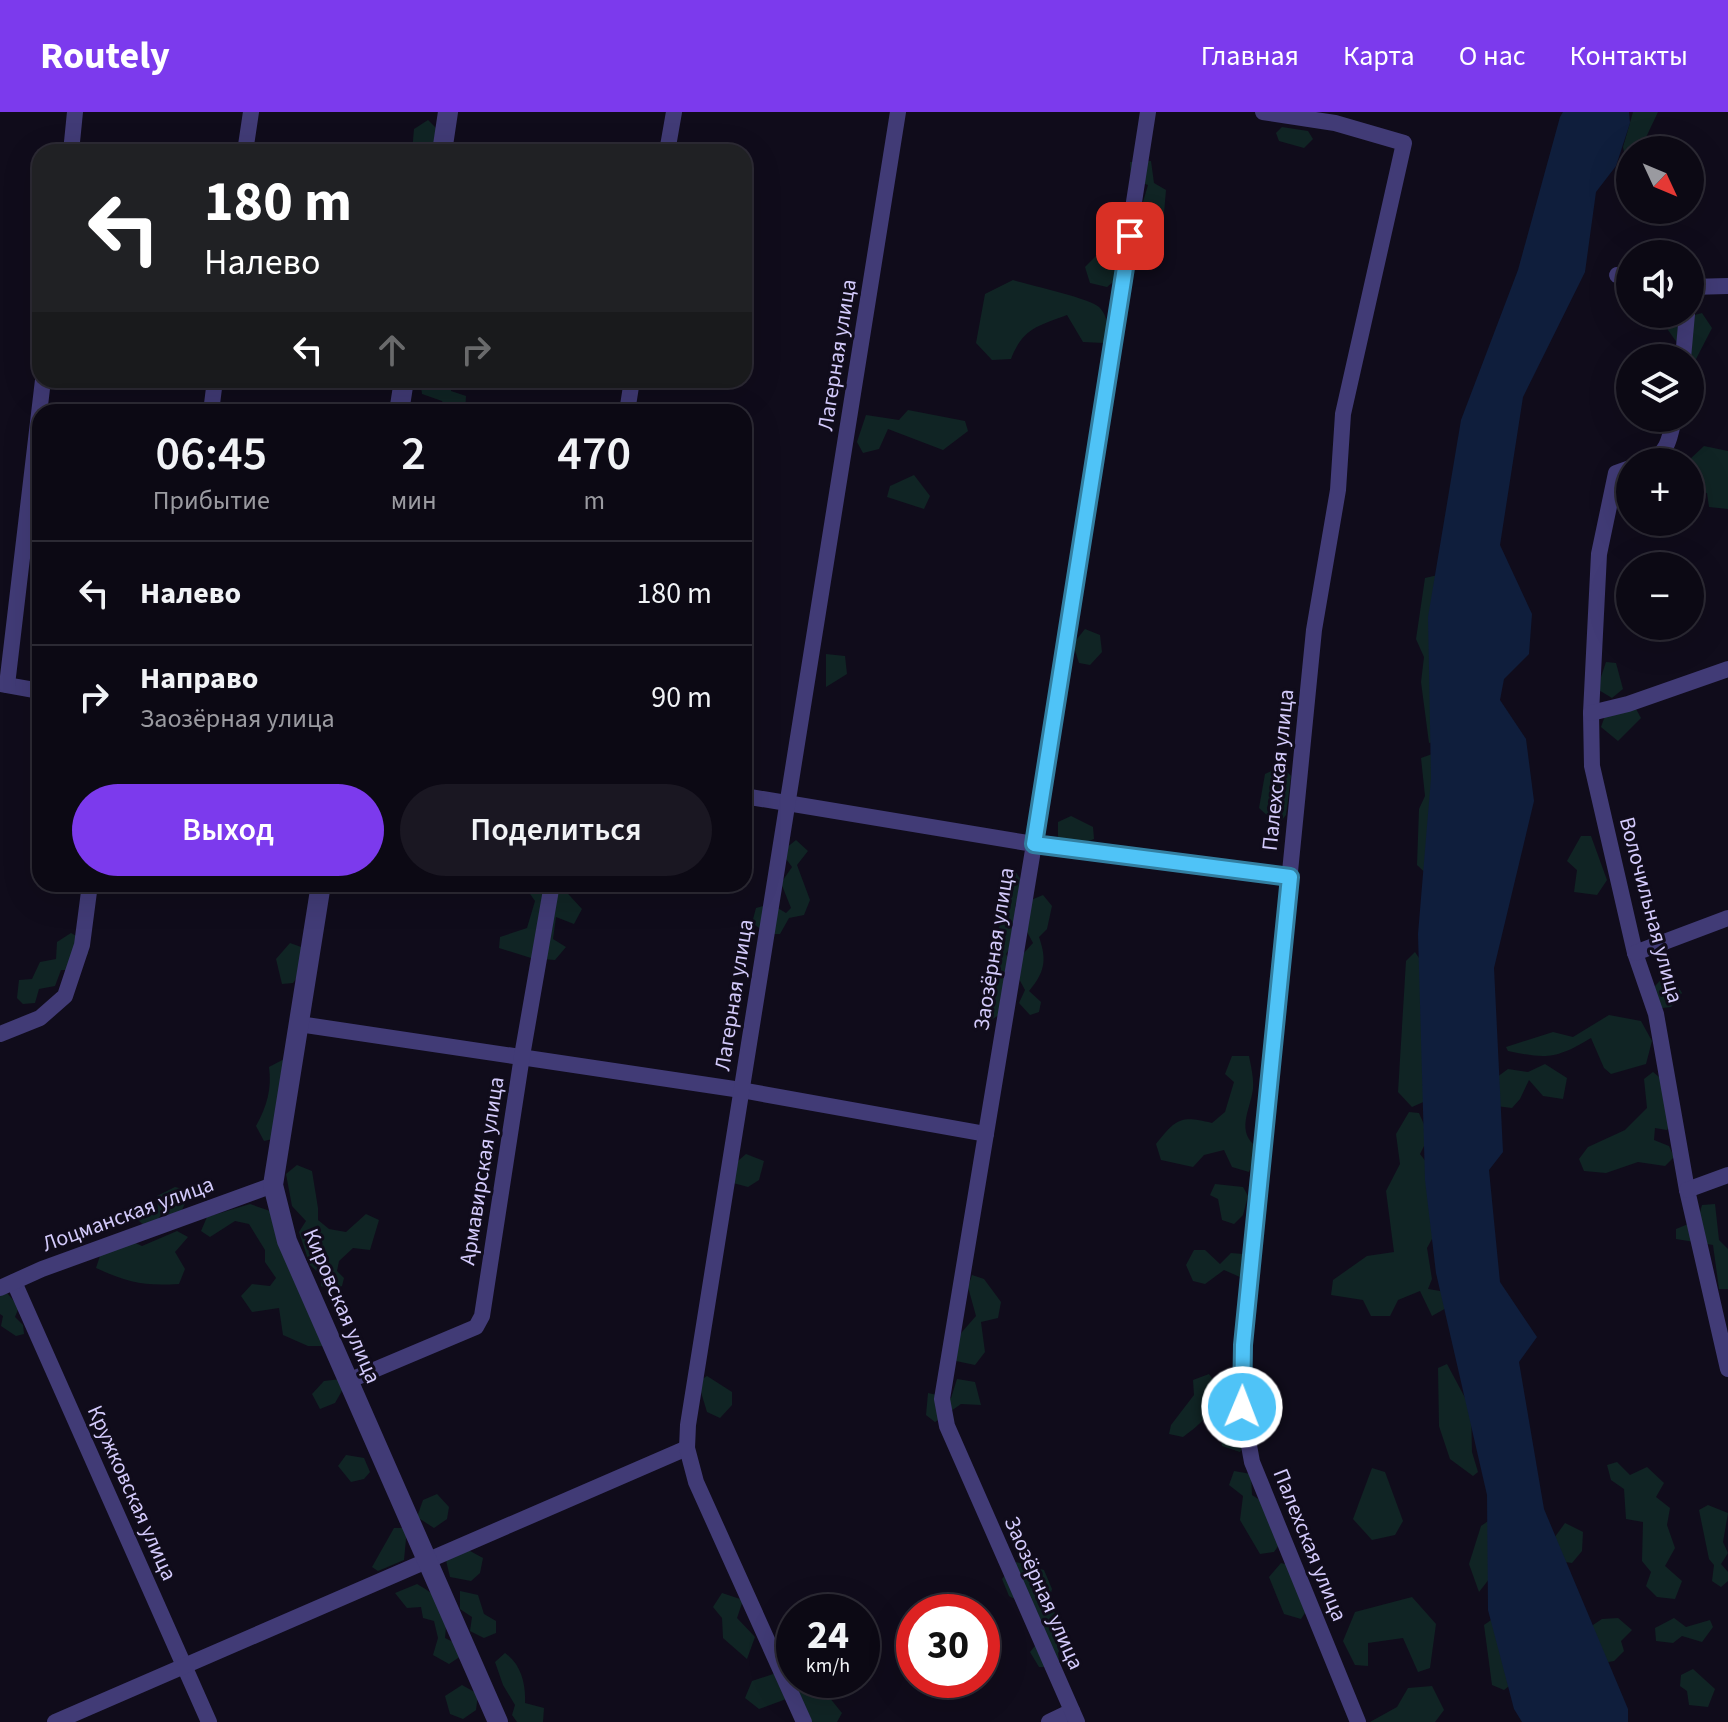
<!DOCTYPE html>
<html lang="ru">
<head>
<meta charset="utf-8">
<style>
	:root { --surface:#0c0914; --page:#1a1722; --text:#f1f3f6; --muted:#9a9aa0; --line:#2c2a34; --accent:#7c3aed }
	body { margin:0; font-family:"Source Sans 3",sans-serif; background:var(--page); color:var(--text); height:100vh; display:flex; flex-direction:column; font-size:30px; white-space:nowrap }
	* { box-sizing:border-box; margin:0 }
	p { font-size:26px; color:var(--muted) }
	.icon { flex:none; width:44px; height:44px; fill:none; stroke:currentColor; stroke-width:2; stroke-linecap:round; stroke-linejoin:round }
	.map { position:relative; flex:1; overflow:hidden }
	.panel { position:absolute; left:32px; top:292px; width:720px; height:488px; display:flex; flex-direction:column; background:var(--surface); border-radius:24px; box-shadow:0 8px 32px #0002,0 0 0 2px var(--line) }
	.panel>* { flex:none }
	.banner { position:absolute; left:32px; top:32px; width:720px; height:244px; border-radius:24px; box-shadow:0 8px 32px #0002,0 0 0 2px var(--line); background:#202124; color:#fff; overflow:hidden }
	.needle { width:52px; rotate:134deg }
	.tools { position:absolute; left:1616px; top:24px; display:grid; gap:16px }
	.tools a { display:grid; place-items:center; width:88px; height:88px; border-radius:50%; background:var(--surface); box-shadow:0 8px 32px #0002,0 0 0 2px var(--line); font-size:40px }
	.speed { position:absolute; left:776px; top:1482px; display:flex; gap:16px; font-size:40px; font-weight:700; text-align:center }
	.speed>* { display:grid; place-content:center; width:104px; height:104px; border-radius:50%; background:var(--surface); box-shadow:0 8px 32px #0002,0 0 0 2px var(--line); line-height:1 }
	.speed small { font-size:20px; font-weight:400 }
	.speed .limit { border:12px solid #d22; background:#fff; color:#111 }
	.pin { position:absolute; display:grid; place-items:center; width:68px; height:68px; color:#fff; margin:-34px; border-radius:16px; box-shadow:0 4px 12px #0006 }
	.me { position:absolute; width:88px; margin:-44px; rotate:1deg; stroke-linejoin:round; filter:drop-shadow(0 0 6px #0008) }
	.turn { display:flex; align-items:center; gap:28px; height:168px; padding:0 40px; font-size:36px }
	.turn .icon { width:104px; height:104px; stroke-width:2.5 }
	.turn b { display:block; font-size:56px; line-height:68px }
	.lanes { display:flex; align-items:center; height:76px; padding:0 40px; background:#0003; justify-content:center; gap:40px; direction:ltr }
	.lanes .off { opacity:.35 }
	.eta { display:flex; justify-content:space-evenly; align-items:center; height:136px; text-align:center }
	.eta b { font-size:48px; font-weight:600; line-height:56px }
	.primary-button { display:flex; gap:16px; margin-top:auto; padding:16px 40px }
	.primary-button a { flex:1; height:92px; border-radius:48px; background:var(--accent); color:#fff; font-size:32px; font-weight:600; line-height:92px; text-align:center }
	.primary-button a+a { background:var(--page); color:var(--text) }
	ul { padding:0; list-style:none }
	li { display:flex; align-items:center; gap:24px; height:104px; padding:0 40px; border-top:2px solid var(--line) }
	li div { flex:1 }
	li b { display:block; font-size:30px }
	li em { font-style:normal }
	header { display:flex; align-items:center; gap:48px; box-sizing:border-box; height:112px; padding:0 40px; background:var(--accent); color:#fff }
	header strong { font-size:38px }
	nav { display:flex; gap:44px; margin-inline-start:auto; font-size:28px }
	.map>svg:first-child { display:block }
	.green { fill:#102424 }
	.water { fill:#0f1e3c }
	.lines { fill:none; stroke-linecap:round; stroke-linejoin:round }
	.minor { stroke:#413b76; stroke-width:16 }
	.tertiary { stroke:#413b76; stroke-width:20 }
	.route-casing { stroke:#337fa1; stroke-width:20 }
	.route { stroke:#4fc3f7; stroke-width:14 }
	.labels { text-anchor:middle; dominant-baseline:central; stroke-width:6; stroke-linejoin:round; paint-order:stroke }
	.street-label { font-size:22px; fill:#d3cafb; stroke:#100c1b }
</style>
</head>
<body>
<header>
<strong>Routely</strong>
<nav><a>Главная</a><a>Карта</a><a>О нас</a><a>Контакты</a></nav>
</header>
<div class="map">
<svg width="1728" height="1610" viewBox="0 0 1728 1610">
	<rect width="100%" height="100%" fill="#100c1b"/>
	<!-- green -->
	<g class="green">
		<path d="M1633 0H1658L1640 38H1630L1628 58 1623 35Z"/>
		<path d="M428 8 439 19 435 40H412L414 17Z"/>
		<path d="M1282 15 1308 19 1313 27 1304 36 1279 29 1276 21Z"/>
		<path d="M1151 49 1154 71 1166 78 1163 113 1149 117 1140 100 1148 73 1131 67 1130 50Z"/>
		<path d="M1101 139 1121 148 1119 165 1107 175 1090 171 1085 155Z"/>
		<path d="M1013 168C1029 173 1090 186 1099 195 1109 205 1109 219 1104 231L1083 230 1067 203C1038 214 1023 216 1011 247L992 248 976 231 985 182Z"/>
		<path d="M1702 201 1712 216 1695 249H1690L1668 218 1672 209Z"/>
		<path d="M420 268H452L451 279 466 284 465 300H448L442 289 422 282Z"/>
		<path d="M908 298 965 309 968 319 943 338 888 317 879 337 863 341 857 330 866 303 899 308Z"/>
		<path d="M1704 334 1728 339V397L1709 395 1707 381 1690 380V350H1687Z"/>
		<path d="M914 363 930 384 924 397 887 385 890 374Z"/>
		<path d="M1438 463 1441 627 1429 631 1421 570 1424 545 1416 527 1425 466Z"/>
		<path d="M1085 517 1100 523 1102 540 1090 553 1079 551 1073 532Z"/>
		<path d="M826 542 845 544 847 562 826 575Z"/>
		<path d="M1606 550 1616 551 1623 577 1612 586 1597 577Z"/>
		<path d="M1636 597 1641 606 1618 629 1601 615 1607 598Z"/>
		<path d="M1435 641 1432 767 1417 753 1419 697 1425 684 1421 646Z"/>
		<path d="M1282 654 1291 664 1286 703 1278 713 1259 696 1265 662Z"/>
		<path d="M1071 704 1093 715 1094 727 1074 735 1058 728V710Z"/>
		<path d="M1581 724H1591L1607 768 1597 783 1574 780 1577 758 1567 749Z"/>
		<path d="M796 728 808 739 797 753 810 788 804 803 789 806 780 822H768L752 811 756 796 771 792 786 801 791 796 781 771 792 755 781 740Z"/>
		<path d="M1015 759 1023 771 1015 794C1023 810 1016 828 1006 842L1014 856 1002 901 991 908 983 894 986 878 994 869 992 849 1001 840 996 823 1008 792 1007 768Z"/>
		<path d="M523 772H559L582 797 574 812 556 805 553 827 566 835 555 848 531 846 499 836 500 825 527 816 535 789Z"/>
		<path d="M1043 783 1052 794 1047 817 1039 825C1047 848 1045 860 1029 879L1041 890 1039 900 1030 903 1019 891 1025 878 1018 865 1023 842 1033 831 1024 814 1031 788Z"/>
		<path d="M71 821 87 830 88 842 69 858H61L55 874 39 877 35 891 23 892 17 886 19 868 32 867 40 850 56 847 57 830Z"/>
		<path d="M290 831 304 836V856L293 871 282 872 276 847Z"/>
		<path d="M1415 840 1425 855 1430 987 1412 995 1398 980 1406 849Z"/>
		<path d="M1672 864 1682 881 1671 895 1662 896 1650 880 1663 865Z"/>
		<path d="M1609 903 1641 909 1652 929 1646 952 1611 962 1604 956 1591 926C1556 947 1547 947 1508 939L1506 935 1553 920 1573 925Z"/>
		<path d="M1232 944H1249C1251 954 1254 967 1253 977 1250 999 1235 1020 1258 1036L1249 1060 1232 1055 1224 1038 1204 1043 1193 1055 1161 1048 1156 1032C1176 1007 1180 1003 1212 1011L1225 1000 1234 970 1225 962Z"/>
		<path d="M288 945 277 1026 264 1029 256 1014C267 994 272 977 269 955Z"/>
		<path d="M1545 952 1567 966 1563 987 1543 984 1529 968 1520 987 1512 996 1496 994 1493 968 1508 957 1528 960Z"/>
		<path d="M1653 960 1670 974 1674 1006 1667 1018 1655 1016 1654 1028 1669 1034 1674 1045 1665 1054 1638 1050 1606 1061 1584 1059 1579 1047 1588 1035 1625 1018 1647 996 1644 967Z"/>
		<path d="M1409 1000 1419 1001 1429 1024 1420 1042 1433 1059 1438 1116 1427 1136 1432 1167 1428 1177 1446 1180 1448 1195 1432 1204 1420 1179 1398 1188 1390 1204H1371L1363 1188 1331 1183 1333 1168 1367 1144 1394 1140 1386 1079 1400 1052 1396 1022Z"/>
		<path d="M746 1042 764 1049 759 1068 748 1075 733 1071 730 1056Z"/>
		<path d="M297 1053 312 1059 318 1096V1108L329 1117 346 1120 366 1102 379 1108 370 1138 353 1136 339 1149 337 1159 344 1166 342 1174 332 1179 321 1174V1163L310 1153 299 1120 306 1109 292 1094 286 1062Z"/>
		<path d="M1215 1072 1243 1075 1248 1084 1243 1103 1234 1112 1222 1108 1218 1087 1210 1083Z"/>
		<path d="M175 1075 191 1079 180 1102 161 1103 154 1112 147 1116 138 1108 147 1101 158 1100 157 1084Z"/>
		<path d="M250 1092 273 1100 328 1234H308L283 1223 279 1196 252 1200 241 1184 252 1172 270 1174 276 1166 265 1150V1138L249 1112 235 1109 210 1125 201 1119 207 1105Z"/>
		<path d="M1715 1092 1719 1128 1728 1137V1177H1719L1713 1133 1676 1127V1117L1698 1108 1702 1093Z"/>
		<path d="M177 1119 188 1125 175 1140 185 1157 179 1172C143 1174 129 1171 96 1156L102 1138 131 1129 142 1134Z"/>
		<path d="M1194 1138H1205L1220 1152 1231 1141 1243 1142 1247 1155 1240 1165 1224 1158 1205 1172 1193 1169 1186 1153Z"/>
		<path d="M972 1163 984 1167 1001 1190 998 1206 981 1210 985 1240 975 1253 956 1249 955 1228 976 1204 968 1175Z"/>
		<path d="M7 1181 19 1195 15 1205 23 1213 24 1222 16 1224 1 1214 3 1204 0 1202V1183Z"/>
		<path d="M1447 1252 1471 1297 1472 1340 1478 1360 1473 1364 1450 1347 1439 1314 1438 1256Z"/>
		<path d="M1209 1262 1218 1275C1212 1301 1205 1309 1183 1325L1169 1322 1171 1313 1194 1283 1193 1268Z"/>
		<path d="M707 1264 732 1280V1293L720 1306 707 1300 698 1270Z"/>
		<path d="M341 1267 343 1277 335 1291 320 1297 312 1282 324 1269Z"/>
		<path d="M957 1267 975 1270 981 1293 961 1292 935 1310 926 1303 928 1281 951 1286Z"/>
		<path d="M1231 1304 1241 1309 1246 1331 1240 1340 1222 1334 1219 1314Z"/>
		<path d="M346 1343 364 1346 370 1360 364 1367 351 1370 338 1354Z"/>
		<path d="M1617 1350 1630 1363 1647 1355 1664 1371 1656 1385 1670 1396 1667 1413 1675 1436 1665 1454 1682 1469 1675 1487 1657 1485 1646 1474 1651 1460 1642 1449 1643 1410 1626 1407 1624 1377 1611 1368 1607 1353Z"/>
		<path d="M1372 1356 1385 1360 1403 1409 1395 1423 1372 1428 1353 1407Z"/>
		<path d="M1234 1359 1251 1362 1252 1383 1266 1392 1281 1430 1274 1440 1260 1442 1240 1408 1243 1384 1229 1373Z"/>
		<path d="M437 1382 449 1395 447 1407 434 1416 417 1405 423 1388Z"/>
		<path d="M1708 1393 1728 1401 1723 1430 1728 1441 1721 1452 1728 1460V1469L1721 1475 1712 1469 1714 1453 1709 1447 1699 1398Z"/>
		<path d="M1491 1407 1493 1462 1479 1480 1469 1452 1481 1414Z"/>
		<path d="M1565 1411 1583 1420 1582 1439 1572 1451 1559 1449 1552 1429Z"/>
		<path d="M394 1416H407L404 1448 378 1459 372 1455Z"/>
		<path d="M459 1433 483 1446 480 1461 471 1469 450 1465 445 1444Z"/>
		<path d="M1016 1450 1044 1458 1052 1477 1048 1492 1069 1519 1058 1541 1060 1555H1039L1030 1540 1044 1523 1037 1499 1009 1484 1002 1467Z"/>
		<path d="M1281 1451 1292 1454 1309 1495 1301 1507 1284 1502 1269 1465Z"/>
		<path d="M417 1472C443 1487 449 1495 445 1526L457 1532 461 1544 449 1552 433 1543 438 1526 434 1509 423 1506 421 1495 407 1496 395 1481Z"/>
		<path d="M460 1479 478 1483 484 1502 496 1509V1521L484 1526 470 1519 472 1505 460 1497Z"/>
		<path d="M722 1481 743 1488 737 1506 755 1525 747 1547 723 1526 722 1506 713 1495Z"/>
		<path d="M1412 1485 1436 1512 1430 1556 1418 1560 1403 1526 1368 1531V1554L1355 1553 1343 1529 1355 1500Z"/>
		<path d="M1494 1506 1514 1570 1504 1578 1492 1573 1484 1513Z"/>
		<path d="M1618 1506 1632 1518 1621 1529 1624 1539 1614 1549 1596 1552 1584 1519 1602 1507Z"/>
		<path d="M1674 1506 1686 1515 1710 1508 1713 1515 1702 1530 1682 1524 1673 1531 1656 1529 1655 1516Z"/>
		<path d="M505 1541C521 1552 526 1572 525 1591L544 1596 543 1610H517L512 1603 515 1593 503 1573 495 1550Z"/>
		<path d="M788 1557 794 1560V1568L816 1569 842 1601 837 1610H800L797 1583 759 1597 745 1586 752 1569Z"/>
		<path d="M1693 1557 1715 1577 1708 1595 1689 1593 1687 1579 1680 1574 1681 1563Z"/>
		<path d="M462 1573 478 1582 476 1598 463 1607 450 1602 445 1584Z"/>
		<path d="M1432 1574 1444 1598 1435 1610H1370L1397 1595 1408 1576Z"/>
	</g>
	<!-- water -->
	<path class="water" d="M1563 0H1629L1630 11 1616 54 1596 80 1585 160 1523 285 1500 433 1532 502 1529 542 1504 567 1500 588 1526 627 1534 689 1494 856 1503 1040 1489 1058 1500 1170 1537 1225 1519 1250 1544 1397 1628 1597V1610H1522L1514 1597 1488 1498 1487 1383 1436 1161 1425 1068 1418 822 1431 666 1428 505 1461 308 1518 158 1560 5Z"/>
	<g class="lines">
		<!-- minor -->
		<g class="minor">
			<path d="M1263 0 1335 11 1404 31 1343 302 1338 378 1314 518 1243 1233 1242 1295 1252 1350 1358 1610"/>
			<path d="M71 40 75 0"/>
			<path d="M245 40 251 0"/>
			<path d="M667 40 674 0"/>
			<path d="M1617 163 1630 166"/>
			<path d="M1690 175 1728 174"/>
			<path d="M1683 246 1687 202"/>
			<path d="M211 300 215 268"/>
			<path d="M627 300 632 268"/>
			<path d="M1647 350C1668 343 1670 325 1674 306"/>
			<path d="M1630 356 1616 361 1599 442 1591 601 1592 654 1635 841 1656 902 1687 1078 1728 1257"/>
			<path d="M0 572 40 579"/>
			<path d="M7 573 43 268"/>
			<path d="M1591 601 1628 592 1728 557"/>
			<path d="M744 684 1034 732 1290 765"/>
			<path d="M1635 841 1728 806"/>
			<path d="M299 912 741 978 986 1022"/>
			<path d="M0 922 40 906 65 884 82 833 90 772"/>
			<path d="M1687 1078 1728 1063"/>
			<path d="M14 1170 209 1610"/>
			<path d="M0 1176 42 1157 273 1073"/>
			<path d="M348 1269 476 1215 482 1204 522 944 552 772"/>
			<path d="M55 1610 687 1336"/>
			<path d="M804 1610 696 1370 687 1336 688 1313 898 0"/>
			<path d="M1049 1610 1072 1599"/>
			<path d="M1077 1610 947 1314 942 1287 1034 732 1148 0"/>
		</g>
		<!-- tertiary -->
		<g class="tertiary">
			<path d="M442 40 448 0"/>
			<path d="M399 300 404 268"/>
			<path d="M321 772 273 1073 287 1129 498 1610"/>
		</g>
	</g>
	<g class="lines">
		<!-- route casing -->
		<g class="route-casing">
			<path id="route" d="M1130 124 1034 732 1290 765 1243 1233 1242 1295"/>
		</g>
		<!-- route -->
		<use href="#route" class="route"/>
	</g>
	<g class="labels">
		<!-- street labels -->
		<g class="street-label">
			<text transform="translate(837 243) rotate(-81)">Лагерная улица</text>
			<text transform="translate(1278 658) rotate(-84)">Палехская улица</text>
			<text transform="translate(1651 798) rotate(75)">Волочильная улица</text>
			<text transform="translate(994 837) rotate(-81)">Заозёрная улица</text>
			<text transform="translate(734 883) rotate(-81)">Лагерная улица</text>
			<text transform="translate(482 1059) rotate(-81)">Армавирская улица</text>
			<text transform="translate(128 1102) rotate(-20)">Лоцманская улица</text>
			<text transform="translate(342 1194) rotate(67)">Кировская улица</text>
			<text transform="translate(132 1381) rotate(66)">Кружковская улица</text>
			<text transform="translate(1310 1433) rotate(68)">Палехская улица</text>
			<text transform="translate(1044 1481) rotate(66)">Заозёрная улица</text>
		</g>
	</g>
</svg>
<div class="tools">
<a><svg class="needle" viewBox="-14 -14 28 28"><path d="M0-13l5 13h-10z" fill="#e53935"/><path d="M0 13l5-13h-10z" fill="#9a9aa0"/></svg></a>
<a><svg class="icon" aria-label="sound" viewBox="0 0 24 24"><path d="M4 9h4l5-4v14l-5-4H4zM17 9q2 3 0 6"/></svg></a>
<a><svg class="icon" aria-label="layers" viewBox="0 0 24 24"><path d="M12 4l9 5-9 5-9-5zM3 14l9 5 9-5"/></svg></a>
<a>+</a>
<a>−</a>
</div>
<div class="speed"><div>24<small>km/h</small></div><div class="limit">30</div></div>
<div class="pin" style="left:1130px;top:124px;background:#d93025"><svg class="icon" aria-label="arrive" viewBox="0 0 24 24"><path d="M6 21V4h12l-3 4 3 4H6"/></svg></div>
<svg class="me" style="left:1242px;top:1295px" viewBox="-20 -20 40 40"><circle r="17" fill="#4fc3f7" stroke="#fff" stroke-width="3"/><path d="M0-11L8 9 0 5-8 9z" fill="#fff"/></svg>
<div class="banner">
<div class="turn"><svg class="icon" aria-label="left" viewBox="0 0 24 24"><path d="M17 20v-9H6M10 6l-5 5 5 5"/></svg><div><b>180 m</b>Налево</div></div>
<div class="lanes"><svg class="icon" aria-label="left" viewBox="0 0 24 24"><path d="M17 20v-9H6M10 6l-5 5 5 5"/></svg><svg class="icon off" aria-label="ahead" viewBox="0 0 24 24"><path d="M12 20V5M6 11l6-6 6 6"/></svg><svg class="icon off" aria-label="right" viewBox="0 0 24 24"><path d="M7 20v-9h11M14 6l5 5-5 5"/></svg></div>
</div>
<section class="panel">
<div class="eta">
<div><b>06:45</b><p>Прибытие</p></div>
<div><b>2</b><p>мин</p></div>
<div><b>470</b><p>m</p></div>
</div>
<ul>
<li><svg class="icon" aria-label="left" viewBox="0 0 24 24"><path d="M17 20v-9H6M10 6l-5 5 5 5"/></svg><div><b>Налево</b></div><em>180 m</em></li>
<li><svg class="icon" aria-label="right" viewBox="0 0 24 24"><path d="M7 20v-9h11M14 6l5 5-5 5"/></svg><div><b>Направо</b><p>Заозёрная улица</p></div><em>90 m</em></li>
</ul>
<div class="primary-button"><a>Выход</a><a>Поделиться</a></div>
</section>
</div>
</body>
</html>
